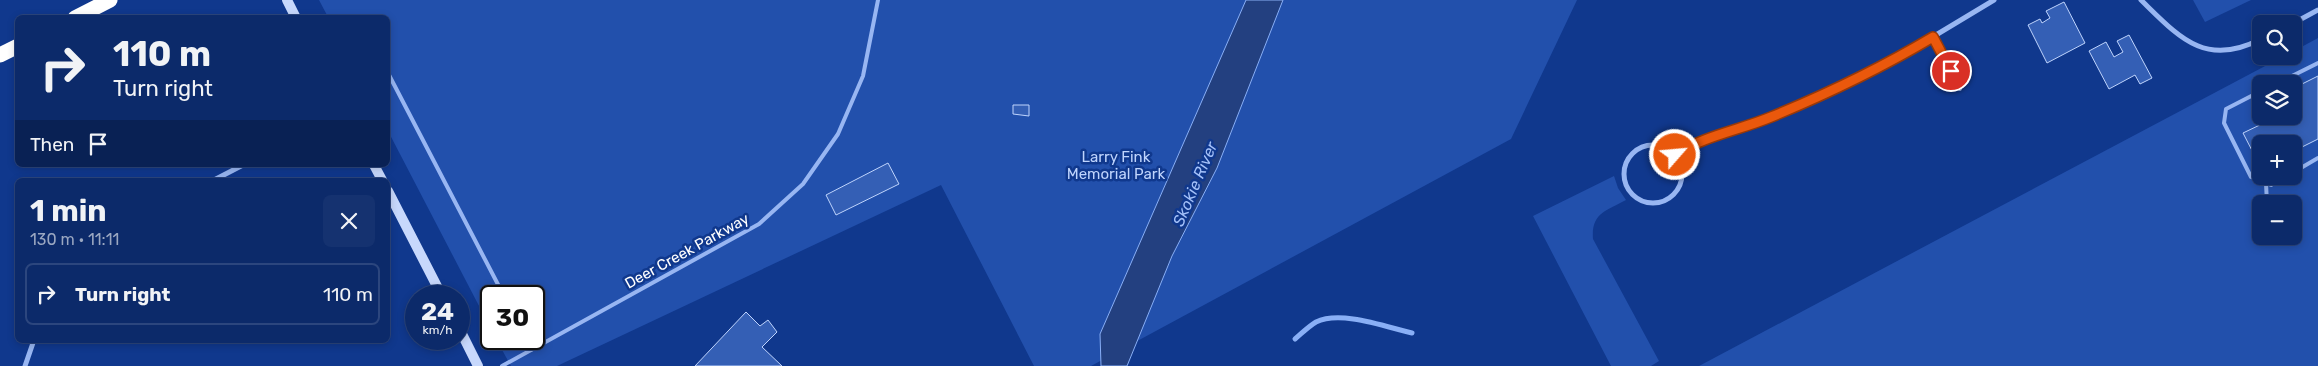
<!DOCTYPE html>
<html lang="en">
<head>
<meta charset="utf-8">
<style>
	:root { --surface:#0c2a6a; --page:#153270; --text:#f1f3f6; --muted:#9aa7c1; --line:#2c467e }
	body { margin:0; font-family:Rubik,sans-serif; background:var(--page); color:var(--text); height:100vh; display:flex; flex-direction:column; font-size:19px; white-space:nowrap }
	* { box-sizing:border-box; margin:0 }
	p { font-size:16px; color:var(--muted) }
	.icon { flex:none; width:28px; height:28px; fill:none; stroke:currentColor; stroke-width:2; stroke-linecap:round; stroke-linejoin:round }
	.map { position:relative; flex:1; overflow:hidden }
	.side { position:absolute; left:15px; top:178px; width:375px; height:165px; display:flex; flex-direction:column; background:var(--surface); border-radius:8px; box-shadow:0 2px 8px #0003,0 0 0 1px var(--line) }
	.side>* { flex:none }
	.guide { position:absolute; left:15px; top:15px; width:375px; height:152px; border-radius:8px; box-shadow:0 2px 8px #0003,0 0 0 1px var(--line); background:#0c2a6a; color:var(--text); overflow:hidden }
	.buttons { position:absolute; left:2252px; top:15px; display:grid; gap:10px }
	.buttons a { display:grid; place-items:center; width:50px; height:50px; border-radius:8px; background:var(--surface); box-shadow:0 2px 8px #0003,0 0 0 1px var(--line); font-size:25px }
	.speed { position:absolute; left:405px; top:285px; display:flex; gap:10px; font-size:25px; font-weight:700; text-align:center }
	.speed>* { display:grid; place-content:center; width:65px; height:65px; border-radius:50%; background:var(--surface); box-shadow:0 2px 8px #0003,0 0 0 1px var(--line); line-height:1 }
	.speed small { font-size:12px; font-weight:400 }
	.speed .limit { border:2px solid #111; border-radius:8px; background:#fff; color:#111 }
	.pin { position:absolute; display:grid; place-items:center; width:42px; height:42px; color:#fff; margin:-21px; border:2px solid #fff; border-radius:50%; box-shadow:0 1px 5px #0007 }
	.me { position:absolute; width:55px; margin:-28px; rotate:63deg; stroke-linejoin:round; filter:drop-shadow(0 0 4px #0008) }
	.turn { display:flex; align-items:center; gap:18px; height:105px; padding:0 15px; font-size:22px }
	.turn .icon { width:65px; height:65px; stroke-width:2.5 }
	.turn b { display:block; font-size:35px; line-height:42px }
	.then { display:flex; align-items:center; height:48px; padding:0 15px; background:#0003; gap:10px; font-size:19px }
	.round { display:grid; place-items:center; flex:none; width:52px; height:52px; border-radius:8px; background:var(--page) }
	.headline { display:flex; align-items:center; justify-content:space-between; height:85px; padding:0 15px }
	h1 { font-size:30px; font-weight:700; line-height:38px }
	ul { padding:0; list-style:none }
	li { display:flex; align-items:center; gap:15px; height:62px; margin:0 10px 8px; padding:0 5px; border:2px solid var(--line); border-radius:8px }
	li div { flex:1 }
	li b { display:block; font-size:19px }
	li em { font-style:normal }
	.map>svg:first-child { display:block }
	.green { fill:#2250ac; fill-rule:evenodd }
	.water { fill:#234080; stroke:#89aff6 }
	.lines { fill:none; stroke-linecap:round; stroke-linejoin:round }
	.stream { stroke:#89aff6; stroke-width:5 }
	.building { fill:#345fb5; stroke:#bfd4fd }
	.lane { stroke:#98b6f2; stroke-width:4 }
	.street { stroke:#98b6f2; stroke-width:5 }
	.secondary { stroke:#c7d8fc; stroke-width:10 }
	.highway { stroke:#fff; stroke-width:15 }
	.route-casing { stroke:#983908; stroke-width:12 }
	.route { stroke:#ea580c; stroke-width:9 }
	.labels { text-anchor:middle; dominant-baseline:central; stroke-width:5; stroke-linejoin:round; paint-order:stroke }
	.park-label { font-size:15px; fill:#bfd4fd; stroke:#10388d }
	.street-label { font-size:15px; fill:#fff; stroke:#10388d }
	.water-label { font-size:16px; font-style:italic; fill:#a4c1f9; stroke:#10388d }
</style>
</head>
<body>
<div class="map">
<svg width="2318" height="366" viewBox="0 0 2318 366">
	<rect width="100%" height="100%" fill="#10388d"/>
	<!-- green -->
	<g class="green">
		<path d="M319 0H1577L1511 139 1091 366H1034L941 185 557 366H511L496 339H534V296H491V329L388 131V18L328 17Z"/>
		<path d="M2193 0H2251L2205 22Z"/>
		<path d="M2318 38V366H1699L2284 56H2294V51ZM2261 84H2294V116H2261ZM2261 144H2294V176H2261ZM2261 204H2294V236H2261Z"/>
		<path d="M1614 176 1618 188 1626 200C1606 211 1591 213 1593 239L1659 361 1651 366H1611L1533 216Z"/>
	</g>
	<!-- water -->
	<path class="water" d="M1246 0H1283L1217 168 1172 256 1127 366H1101L1100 334Z"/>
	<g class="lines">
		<!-- stream -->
		<path class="stream" d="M1295 339C1301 334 1309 326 1316 322 1341 310 1386 327 1412 333"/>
	</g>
	<!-- building -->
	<g class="building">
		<path d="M2064 2 2085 43 2047 63 2028 25 2040 19 2042 23 2050 18 2046 11Z"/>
		<path d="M2129 35 2152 78 2140 84 2135 75 2109 89 2089 51 2106 42 2114 57 2123 52 2117 41Z"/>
		<path d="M2318 76V139L2294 151V144H2261V168L2243 133 2264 123 2256 107 2261 104V116H2294V88Z"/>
		<path d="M1013 105H1029V116L1013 114Z"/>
		<path d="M888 163 899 184 836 215 826 195Z"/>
		<path d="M746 312 760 326 768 320 777 332 762 347 782 366H695Z"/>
	</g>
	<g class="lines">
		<!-- lane -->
		<g class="lane">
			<path d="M1933 37 1960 89"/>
			<path d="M388 73 504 296"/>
			<path d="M2276 84 2318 63"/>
			<path d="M2261 91 2226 109 2224 123 2251 177 2271 185 2286 176"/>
			<path d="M2294 172 2318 158"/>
			<path d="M2266 183 2267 204"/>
			<path d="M2257 238 2261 234"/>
			<path d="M525 339 531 350"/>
			<path d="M502 366 759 224 803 184 838 134 863 76 878 0"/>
		</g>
		<!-- street -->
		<g class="street">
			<path d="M2141 0C2179 37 2205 68 2261 39"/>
			<path d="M2292 24 2318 10"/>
			<circle cx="1653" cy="174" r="29"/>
			<path d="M1675 155 1697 143 1769 118 1850 83 1906 53 1994 0"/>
			<path d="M214 180 243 165"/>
			<path d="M25 366 34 340"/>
		</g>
		<!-- secondary -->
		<g class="secondary">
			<path d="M287 0 296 18"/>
			<path d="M374 165 382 180"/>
			<path d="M388 191 442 296"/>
			<path d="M459 328 478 366"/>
		</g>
		<!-- highway -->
		<g class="highway">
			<path d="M75 18 110 0"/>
			<path d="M0 55 18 46"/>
		</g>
	</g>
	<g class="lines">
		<!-- route casing -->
		<g class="route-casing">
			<path id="route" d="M1675 155C1703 136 1740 130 1771 117 1827 94 1881 68 1933 37L1951 71"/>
		</g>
		<!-- route -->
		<use href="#route" class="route"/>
	</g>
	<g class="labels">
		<!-- park labels -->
		<g class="park-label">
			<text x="1116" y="157">Larry Fink<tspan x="1116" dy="17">Memorial Park</tspan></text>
		</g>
		<!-- street labels -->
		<g class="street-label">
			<text transform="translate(687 251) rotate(-29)">Deer Creek Parkway</text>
		</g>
		<!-- water labels -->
		<g class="water-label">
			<text transform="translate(1195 184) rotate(-67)">Skokie River</text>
		</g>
	</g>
</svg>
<div class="buttons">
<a><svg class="icon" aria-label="search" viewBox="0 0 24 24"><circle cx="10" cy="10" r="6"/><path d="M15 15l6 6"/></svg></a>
<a><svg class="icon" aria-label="layers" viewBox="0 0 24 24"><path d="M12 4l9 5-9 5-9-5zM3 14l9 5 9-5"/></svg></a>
<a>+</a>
<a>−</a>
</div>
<div class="speed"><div>24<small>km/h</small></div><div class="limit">30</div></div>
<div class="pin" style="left:1951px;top:71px;background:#d93025"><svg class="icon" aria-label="arrive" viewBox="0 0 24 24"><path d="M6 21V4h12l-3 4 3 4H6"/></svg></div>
<svg class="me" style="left:1675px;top:155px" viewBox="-20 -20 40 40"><circle r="17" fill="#ea580c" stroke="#fff" stroke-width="3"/><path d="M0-11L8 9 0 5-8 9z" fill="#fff"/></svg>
<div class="guide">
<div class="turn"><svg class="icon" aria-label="right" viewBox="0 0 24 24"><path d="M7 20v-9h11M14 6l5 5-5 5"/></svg><div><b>110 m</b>Turn right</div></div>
<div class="then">Then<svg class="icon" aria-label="arrive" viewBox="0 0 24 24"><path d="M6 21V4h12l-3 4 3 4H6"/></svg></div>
</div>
<section class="side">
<div class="headline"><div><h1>1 min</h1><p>130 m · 11:11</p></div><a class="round"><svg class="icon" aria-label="close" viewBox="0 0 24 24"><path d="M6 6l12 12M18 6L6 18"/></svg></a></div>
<ul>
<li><svg class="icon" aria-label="right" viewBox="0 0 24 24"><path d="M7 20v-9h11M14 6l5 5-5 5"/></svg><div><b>Turn right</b></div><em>110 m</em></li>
</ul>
</section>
</div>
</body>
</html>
